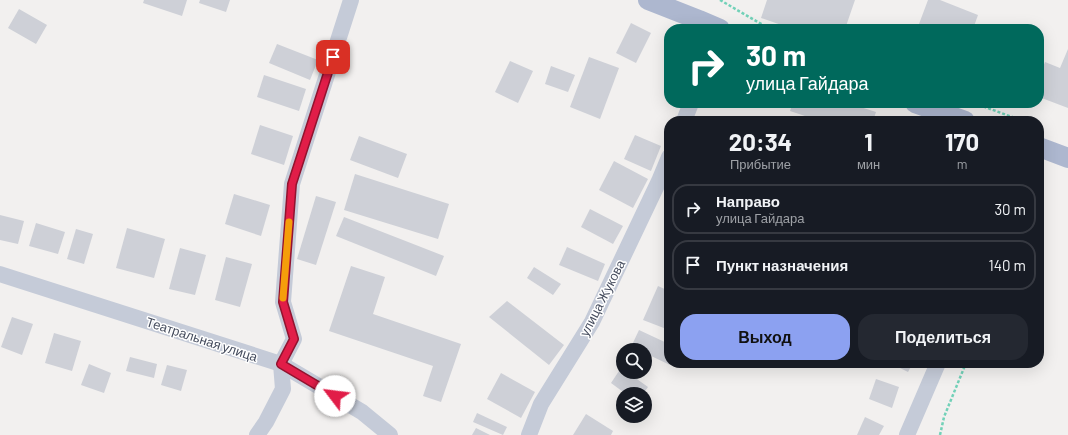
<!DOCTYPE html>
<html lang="ru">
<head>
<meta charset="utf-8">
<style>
	:root { --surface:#171b24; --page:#242831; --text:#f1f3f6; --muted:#9ea1a6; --line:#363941; --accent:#8ca1f1 }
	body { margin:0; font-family:Barlow,sans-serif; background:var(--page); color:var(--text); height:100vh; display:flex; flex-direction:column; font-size:15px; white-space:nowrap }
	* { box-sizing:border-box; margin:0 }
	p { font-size:13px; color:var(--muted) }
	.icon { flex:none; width:22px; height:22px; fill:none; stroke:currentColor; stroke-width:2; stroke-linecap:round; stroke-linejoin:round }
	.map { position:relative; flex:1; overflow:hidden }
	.panel { position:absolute; left:664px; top:116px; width:380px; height:252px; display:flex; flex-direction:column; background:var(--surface); border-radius:16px; box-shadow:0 4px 16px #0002 }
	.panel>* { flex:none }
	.top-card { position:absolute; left:664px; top:24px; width:380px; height:84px; border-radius:16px; box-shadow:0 4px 16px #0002; background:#00695c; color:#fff; overflow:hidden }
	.buttons { position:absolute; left:616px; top:343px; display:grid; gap:8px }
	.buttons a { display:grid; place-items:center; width:36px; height:36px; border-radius:50%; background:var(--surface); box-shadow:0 4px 16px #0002; font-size:20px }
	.pin { position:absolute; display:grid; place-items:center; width:34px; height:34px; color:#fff; margin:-17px; border-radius:8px; box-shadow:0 2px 6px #0006 }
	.me { position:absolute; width:44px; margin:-22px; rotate:300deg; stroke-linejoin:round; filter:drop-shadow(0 0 3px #0008) }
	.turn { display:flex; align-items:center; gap:14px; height:84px; padding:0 16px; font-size:18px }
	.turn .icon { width:52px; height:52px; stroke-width:2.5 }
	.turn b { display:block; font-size:28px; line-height:34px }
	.eta { display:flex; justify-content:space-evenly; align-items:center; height:68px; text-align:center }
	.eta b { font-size:24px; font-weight:700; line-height:28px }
	.cta { display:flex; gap:8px; margin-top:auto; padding:8px 16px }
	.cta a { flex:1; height:46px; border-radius:16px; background:var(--accent); color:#111; font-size:16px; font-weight:700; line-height:46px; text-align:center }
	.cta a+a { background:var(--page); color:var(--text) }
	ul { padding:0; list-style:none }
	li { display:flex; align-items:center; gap:12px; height:50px; margin:0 8px 6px; padding:0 8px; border:2px solid var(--line); border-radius:16px }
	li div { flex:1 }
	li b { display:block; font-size:15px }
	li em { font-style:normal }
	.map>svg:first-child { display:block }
	.building { fill:#ced0d7 }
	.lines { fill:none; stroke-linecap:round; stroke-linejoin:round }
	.path { stroke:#72d1b8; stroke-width:2.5; stroke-dasharray:3 2; stroke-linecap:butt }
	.minor { stroke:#c5cbd8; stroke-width:16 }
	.major { stroke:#adb7cf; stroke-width:20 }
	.route-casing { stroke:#92132f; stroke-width:10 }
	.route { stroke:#e11d48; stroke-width:7 }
	.slow { stroke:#f59e0b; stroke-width:7 }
	.labels { text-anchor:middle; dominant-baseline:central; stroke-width:3; stroke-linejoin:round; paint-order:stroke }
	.street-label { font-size:13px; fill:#464d5e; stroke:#fff }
</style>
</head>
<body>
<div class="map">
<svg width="1068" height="435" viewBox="0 0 1068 435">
	<rect width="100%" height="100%" fill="#f2f0ef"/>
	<!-- building -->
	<g class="building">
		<path d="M144 0H187L182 16 143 3Z"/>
		<path d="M200 0H230L226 12 199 3Z"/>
		<path d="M767 0H855L845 29H793L761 18Z"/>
		<path d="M928 0H940L978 15 973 29H931L919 24Z"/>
		<path d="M19 9 47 25 36 44 8 28Z"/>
		<path d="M631 23 651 33 636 63 616 53Z"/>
		<path d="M277 44 318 60 310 80 269 63Z"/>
		<path d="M1068 49V108L1039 97V77L1045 62 1060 68Z"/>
		<path d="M589 57 619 68 600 119 570 107Z"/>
		<path d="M510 61 533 71 518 103 495 92Z"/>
		<path d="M551 66 575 75 568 92 545 84Z"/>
		<path d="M264 75 306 89 299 111 257 97Z"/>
		<path d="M793 103H848L876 112 873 121H820L790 111Z"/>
		<path d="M260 125 293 136 284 165 251 154Z"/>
		<path d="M635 135 661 146 651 171 624 159Z"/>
		<path d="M359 136 407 154 398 178 350 160Z"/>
		<path d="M614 161 648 179 633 208 599 190Z"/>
		<path d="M355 174 449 204 438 239 344 210Z"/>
		<path d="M234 194 270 205 261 236 225 224Z"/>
		<path d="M316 196 336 202 316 265 297 259Z"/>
		<path d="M590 209 623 226 613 244 581 227Z"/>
		<path d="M0 215 24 221 18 244 0 240Z"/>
		<path d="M344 217 444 256 436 276 336 236Z"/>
		<path d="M36 223 65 232 58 254 29 246Z"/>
		<path d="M127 228 165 239 154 278 116 268Z"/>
		<path d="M76 229 93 234 84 264 67 259Z"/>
		<path d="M567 247 605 264 598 281 559 265Z"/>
		<path d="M180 248 206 255 195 295 169 289Z"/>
		<path d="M226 257 252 264 240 307 215 300Z"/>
		<path d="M351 266 385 277 373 314 461 344 441 402 423 396 433 366 329 331Z"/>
		<path d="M534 267 561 284 553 295 527 278Z"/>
		<path d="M658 286 669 291V330L643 320Z"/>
		<path d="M507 301 564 345 549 365 489 317Z"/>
		<path d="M12 317 33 324 22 355 1 347Z"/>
		<path d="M639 330 669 344V363H671L670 365 645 353V350H638L631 347Z"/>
		<path d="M54 333 81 341 72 371 45 363Z"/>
		<path d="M130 357 157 364 154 378 126 371Z"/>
		<path d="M890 363H913L908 372Z"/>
		<path d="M89 364 111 373 104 393 81 385Z"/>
		<path d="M167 365 187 370 181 391 161 385Z"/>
		<path d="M621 368 623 369V372H627L648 387 643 394H626L611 383Z"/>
		<path d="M501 373 535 392 521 418 487 399Z"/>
		<path d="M876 379 899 387 892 408 869 399Z"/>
		<path d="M477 413 507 427 503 435 473 422Z"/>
		<path d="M586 414 613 431 611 435H573Z"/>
		<path d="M865 417 884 426 879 435H857Z"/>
		<path d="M476 428 490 435H472Z"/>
	</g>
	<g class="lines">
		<!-- path -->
		<g class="path">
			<path d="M720 0 763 25 773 29"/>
			<path d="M974 103 1023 121"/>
			<path d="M940 435 944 417 966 363"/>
		</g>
		<!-- minor -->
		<g class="minor">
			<path d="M684 121 691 103"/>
			<path d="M0 274 281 364 362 412 390 435"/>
			<path d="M257 435 266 422 283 389 281 364 294 339 283 302 292 184 351 0"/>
			<path d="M529 435 541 404 592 322 659 181 669 157"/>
			<path d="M907 435 938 363"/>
		</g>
		<!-- major -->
		<g class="major">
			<path d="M648 0 699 20 720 29"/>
			<path d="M915 103 965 121"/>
			<path d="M1039 147 1068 158"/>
		</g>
	</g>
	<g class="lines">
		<!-- route casing -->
		<g class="route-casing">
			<path id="route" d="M333 57 292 184 283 302 294 339 281 364 335 396"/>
		</g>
		<!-- route -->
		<use href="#route" class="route"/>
		<!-- slow -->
		<path class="slow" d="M283 298 289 222"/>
	</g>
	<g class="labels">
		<!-- street labels -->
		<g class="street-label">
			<text transform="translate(602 298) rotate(-63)">улица Жукова</text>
			<text transform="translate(202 339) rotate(18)">Театральная улица</text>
		</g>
	</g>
</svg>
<div class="buttons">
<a><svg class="icon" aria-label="search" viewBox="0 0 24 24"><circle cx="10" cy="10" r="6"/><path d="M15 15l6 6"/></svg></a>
<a><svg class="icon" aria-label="layers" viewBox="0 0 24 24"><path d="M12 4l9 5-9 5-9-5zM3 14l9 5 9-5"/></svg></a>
</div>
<div class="pin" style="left:333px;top:57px;background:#d93025"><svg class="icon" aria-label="arrive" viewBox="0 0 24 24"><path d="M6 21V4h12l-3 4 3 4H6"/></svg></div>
<svg class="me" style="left:335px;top:396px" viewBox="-20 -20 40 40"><circle r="19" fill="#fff"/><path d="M0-13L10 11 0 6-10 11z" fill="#e11d48"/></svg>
<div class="top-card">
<div class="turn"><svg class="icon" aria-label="right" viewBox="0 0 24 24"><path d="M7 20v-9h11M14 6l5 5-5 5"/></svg><div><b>30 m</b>улица Гайдара</div></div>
</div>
<section class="panel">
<div class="eta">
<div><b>20:34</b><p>Прибытие</p></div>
<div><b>1</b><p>мин</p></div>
<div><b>170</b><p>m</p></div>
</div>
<ul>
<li><svg class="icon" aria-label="right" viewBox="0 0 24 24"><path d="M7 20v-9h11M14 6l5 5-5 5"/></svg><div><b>Направо</b><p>улица Гайдара</p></div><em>30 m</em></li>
<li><svg class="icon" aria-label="arrive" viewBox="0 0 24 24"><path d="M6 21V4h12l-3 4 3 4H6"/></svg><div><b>Пункт назначения</b></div><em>140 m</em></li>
</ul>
<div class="cta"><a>Выход</a><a>Поделиться</a></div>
</section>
</div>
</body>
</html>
